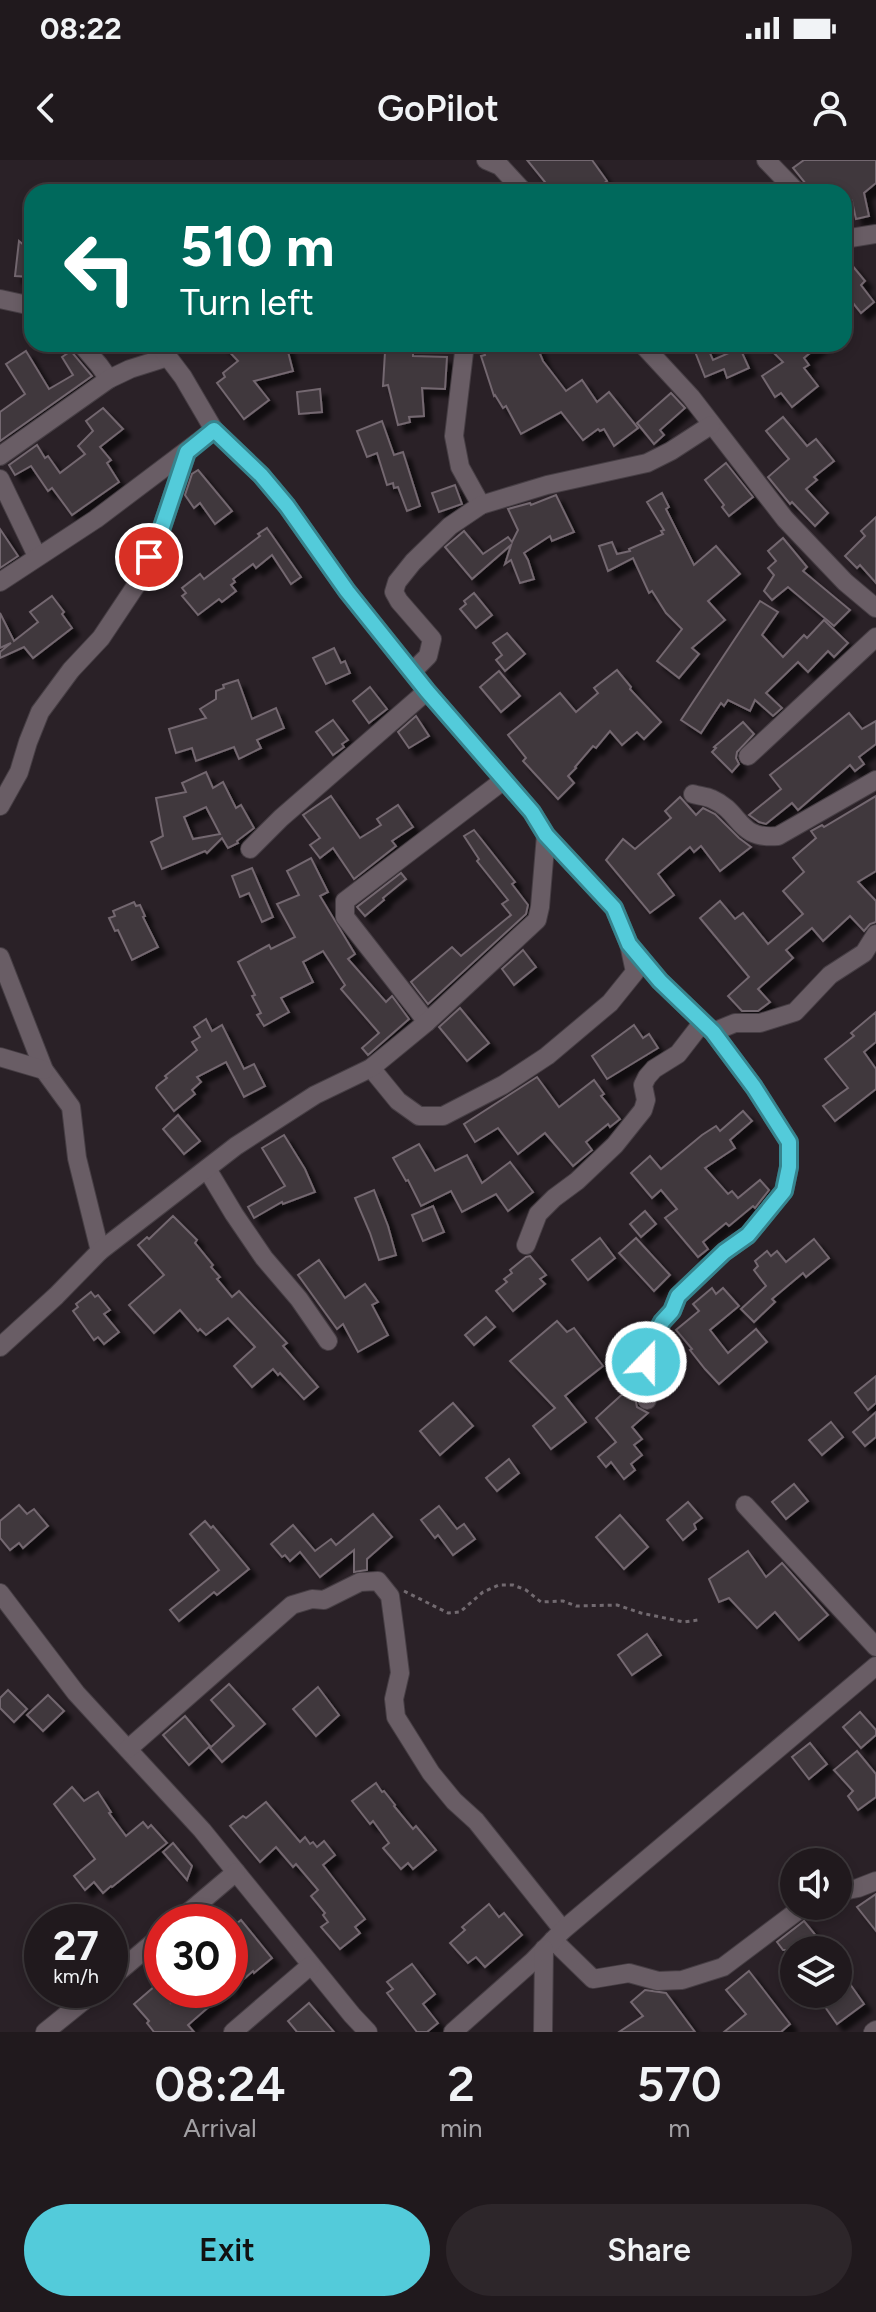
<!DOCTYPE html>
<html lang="en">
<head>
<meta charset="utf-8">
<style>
	:root { --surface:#20191d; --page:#2d262a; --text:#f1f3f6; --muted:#a2a0a4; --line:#3d383b; --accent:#53cbda }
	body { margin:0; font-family:Figtree,sans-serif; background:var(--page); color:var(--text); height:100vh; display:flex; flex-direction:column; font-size:30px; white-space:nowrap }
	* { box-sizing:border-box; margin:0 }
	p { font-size:26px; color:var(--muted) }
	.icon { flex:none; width:44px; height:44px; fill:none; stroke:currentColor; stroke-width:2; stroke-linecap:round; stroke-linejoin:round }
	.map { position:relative; height:1872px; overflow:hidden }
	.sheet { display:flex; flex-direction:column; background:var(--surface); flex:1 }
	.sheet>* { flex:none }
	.hud { position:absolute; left:24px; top:24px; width:828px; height:168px; border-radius:24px; box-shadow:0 4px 12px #0003,0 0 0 2px var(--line); background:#00695c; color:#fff; overflow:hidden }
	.buttons { position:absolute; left:780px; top:1688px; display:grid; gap:16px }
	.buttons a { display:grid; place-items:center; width:72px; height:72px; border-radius:50%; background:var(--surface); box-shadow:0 4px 12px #0003,0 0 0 2px var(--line); font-size:40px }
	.speed { position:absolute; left:24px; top:1744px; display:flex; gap:16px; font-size:40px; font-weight:700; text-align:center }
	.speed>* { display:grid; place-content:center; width:104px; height:104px; border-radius:50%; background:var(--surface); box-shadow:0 4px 12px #0003,0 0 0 2px var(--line); line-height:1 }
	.speed small { font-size:20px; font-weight:400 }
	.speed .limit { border:12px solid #d22; background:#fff; color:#111 }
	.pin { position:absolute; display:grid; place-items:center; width:68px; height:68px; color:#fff; margin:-34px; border:4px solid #fff; border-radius:50%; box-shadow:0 2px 8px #0007 }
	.me { position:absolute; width:88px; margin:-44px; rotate:22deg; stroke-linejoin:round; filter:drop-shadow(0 0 6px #0008) }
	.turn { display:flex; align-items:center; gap:28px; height:168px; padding:0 24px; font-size:36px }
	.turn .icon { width:104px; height:104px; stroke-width:2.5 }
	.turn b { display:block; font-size:56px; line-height:68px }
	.eta { display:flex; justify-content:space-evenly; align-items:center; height:136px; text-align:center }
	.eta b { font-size:48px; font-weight:600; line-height:56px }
	.cta { display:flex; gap:16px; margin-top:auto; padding:16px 24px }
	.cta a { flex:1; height:92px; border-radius:48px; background:var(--accent); color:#111; font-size:32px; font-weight:600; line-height:92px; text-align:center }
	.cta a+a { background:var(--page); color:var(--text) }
	.status { display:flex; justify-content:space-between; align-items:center; height:56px; padding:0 40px; background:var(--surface); direction:ltr }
	.status svg { height:22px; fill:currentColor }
	header { display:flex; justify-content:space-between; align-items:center; height:104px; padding:0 24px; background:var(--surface); font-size:36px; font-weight:600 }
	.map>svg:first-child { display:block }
	.building { fill:#41373e; stroke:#73676f; stroke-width:2; fill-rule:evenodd; filter:url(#shadow) }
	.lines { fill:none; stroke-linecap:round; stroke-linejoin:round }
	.street-casing { stroke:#463e44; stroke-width:20 }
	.path { stroke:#726a70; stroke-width:3; stroke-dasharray:4 4; stroke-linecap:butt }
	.street { stroke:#695d65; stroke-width:18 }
	.route-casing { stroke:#36848e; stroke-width:20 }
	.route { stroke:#53cbda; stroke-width:14 }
</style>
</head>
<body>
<div class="status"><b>08:22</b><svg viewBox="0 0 49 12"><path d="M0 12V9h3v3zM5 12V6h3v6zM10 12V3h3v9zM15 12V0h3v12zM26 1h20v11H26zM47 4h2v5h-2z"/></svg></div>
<header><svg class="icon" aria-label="back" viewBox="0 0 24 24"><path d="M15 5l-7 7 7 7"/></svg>GoPilot<svg class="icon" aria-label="person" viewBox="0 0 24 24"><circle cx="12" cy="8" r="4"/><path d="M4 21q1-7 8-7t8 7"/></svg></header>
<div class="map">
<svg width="876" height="1872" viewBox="0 0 876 1872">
	<defs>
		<filter id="shadow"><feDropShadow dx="7" dy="7" stdDeviation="2" flood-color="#0009"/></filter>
	</defs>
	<rect width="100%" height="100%" fill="#2a2127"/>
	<!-- building -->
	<g class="building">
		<path d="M527 0H592L607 21 592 32H553Z"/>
		<path d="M804 0H876V23L864 33 869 56 856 59 852 41 844 48V32H809L806 24 793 8Z"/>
		<path d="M19 81 32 92V117L15 116Z"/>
		<path d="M851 104 865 121 861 125 874 142 861 153 844 132V110Z"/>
		<path d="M222 184H286L293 211 254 221 269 240 244 259 217 223 225 217 223 213 238 201Z"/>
		<path d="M493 184H536L543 201 566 231 582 220 597 242 609 232 638 268 614 286 604 269 600 271 598 269 583 280 561 252 521 274 506 246 503 248 495 235 494 236 481 196 485 195 483 187Z"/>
		<path d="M692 184H706L713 200 740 188 749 208 727 218 724 209 705 217Z"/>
		<path d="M765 184H821L804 198 809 205 804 208 818 226 792 247 781 233 775 237 762 216 783 202Z"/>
		<path d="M26 191 49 229 73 215 62 197 71 191 92 216 0 281V252L25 234 6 204Z"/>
		<path d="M413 191V196L447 197 445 229 422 228 424 256 409 257 410 262 398 265 388 225 383 226 385 192Z"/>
		<path d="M320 229 322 252 299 254 297 232Z"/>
		<path d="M671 233 685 248 660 270 664 275 654 284 637 263Z"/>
		<path d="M103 248 123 269 100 287 111 300 107 303 119 322 72 355 52 328 48 331 31 306 15 315 9 305 37 285 45 298 48 296 60 313 85 294 78 286 93 271 86 261Z"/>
		<path d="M783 257 807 286 816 279 834 301 814 317 817 320 806 329 828 353 815 366 792 342 790 344 768 317 789 299 766 271Z"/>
		<path d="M382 261 394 295 403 292 420 346 407 351 398 327 394 328 393 323 387 325 377 293 367 297 357 271Z"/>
		<path d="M726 303 753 337 729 356 722 347 724 345 705 320Z"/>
		<path d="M198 310 232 351 215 364 200 343 194 348 185 335 192 314Z"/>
		<path d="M455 325 462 344 439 352 432 333Z"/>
		<path d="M662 333 669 347 666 349 694 405 716 386 740 414 708 441 725 460 692 488 699 494 679 518 657 501 682 469 666 453 652 431 649 433 633 398 608 411 599 386 612 382 617 394 630 391 629 389 663 374 661 371 664 370 647 342Z"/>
		<path d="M556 335 574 372 552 381 550 376 524 393 528 400 534 419 520 423 511 400 505 404 511 385 472 419 445 387 464 371 483 394 508 377 512 382 518 370 508 349 530 343 531 345Z"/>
		<path d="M876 357V423L860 405 857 408 845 396 865 376 861 371Z"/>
		<path d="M267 368 301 417 291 424 272 395 256 408 253 404 233 419 235 422 231 425 236 431 222 442 219 439 198 455 182 436 186 433 182 428 200 414 204 419 260 376 258 374Z"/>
		<path d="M0 369 18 396 0 408Z"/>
		<path d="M783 378 807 407 803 411 850 450 834 466 788 427 772 440 764 431 774 415 768 408 776 401 768 391Z"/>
		<path d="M474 433 492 455 476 468 460 449 466 444 464 441Z"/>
		<path d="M52 436 64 452 62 454 72 468 33 498 24 487 0 498V492L11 483 0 488V453L14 481 38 462 30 452Z"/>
		<path d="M760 441 778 452 762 475 783 497 804 475 807 478 824 460 848 483 834 497 828 491 808 512 798 502 766 533 782 548 773 556 755 540 750 551 728 540 724 546 721 543 701 573 681 560Z"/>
		<path d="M507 473 525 494 505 511 496 500 502 495 493 483Z"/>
		<path d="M334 488 341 503 345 501 350 513 326 524 313 498Z"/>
		<path d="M617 510 631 527 630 529 661 562 644 579 637 572 622 585 610 571 596 588 593 586 575 607 576 608 568 616 574 623 558 639 523 601 526 598 508 575 560 533 576 552 598 533 594 528Z"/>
		<path d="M499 511 520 536 501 552 480 527Z"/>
		<path d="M238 520 252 559 276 548 284 568 257 580 261 588 239 599 234 587 196 601 192 588 176 593 169 569 206 558 200 549 216 539V531L224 528 223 525Z"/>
		<path d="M370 527 387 549 369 563 353 541Z"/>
		<path d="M849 553 862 569 876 561V584L859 597 864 604 855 611 850 605 798 650 792 643 766 664 759 662 749 655 781 629 770 615Z"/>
		<path d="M416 556 429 576 409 588 398 572Z"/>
		<path d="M333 560 348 580 342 584 344 587 333 595 316 572Z"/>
		<path d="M743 562 754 574 737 592 736 598 739 604 732 612 712 592 716 588 714 587Z"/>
		<path d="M206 612 213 628 223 622 236 648 241 645 254 668 237 681 238 683 228 688 222 678 207 693 205 691 162 709 151 682 163 676 156 638 186 632 182 623ZM206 647 220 674 193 679 184 657Z"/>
		<path d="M331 636 360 678 381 665 377 659 398 645 413 667 392 681 396 686 354 719 333 688 320 698 310 685 320 678 303 655Z"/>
		<path d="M876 636V711L858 722 876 741V762L870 764 864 771 850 756 823 781 812 768 786 790 793 798 758 829 770 842 758 851H742L728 836 749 817 700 758 720 741 735 759 743 753 768 784 803 754 783 731 804 712 793 698 816 678 811 671 822 665 824 667Z"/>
		<path d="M680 637 696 655 703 648 715 654 739 678 751 687 720 711 701 686 694 692 690 687 658 714 674 735 650 753 606 700 623 679 635 689 671 658 665 651Z"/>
		<path d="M474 670 515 722 512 724 528 745 526 754 428 844 411 822 452 787 461 796 511 755 502 744 508 740 477 701 479 699 464 676Z"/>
		<path d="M311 698 328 732 320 736 355 794 348 799 386 842 392 836 409 859 368 895 362 888 379 873 341 829 345 825 323 791 303 802 313 822 281 838 289 852 264 866 257 855 261 853 252 836 255 835 238 802 269 785 271 789 295 777 277 744 299 735 287 711Z"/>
		<path d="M252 708 273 757 262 762 249 733 240 737 232 716Z"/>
		<path d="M401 713 406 719 383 738 384 740 365 756 357 747Z"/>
		<path d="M134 742 136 746 140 745 145 756 143 757 158 787 132 800 118 770 115 771 109 758 115 756 113 751Z"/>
		<path d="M523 790 536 807 514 825 502 809Z"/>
		<path d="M460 848 489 883 467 901 439 867Z"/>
		<path d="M876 852V882L864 892 876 909V929L835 961 823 946 848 928 825 899 854 876 851 873Z"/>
		<path d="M206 859 212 871 222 865 244 909 254 904 265 926 244 937 226 902 197 917 201 922 192 930 195 934 174 951 156 928 157 926 167 918 165 916 197 890 192 882 200 877 194 867Z"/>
		<path d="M634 865 643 878 649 874 658 888 607 919 592 896Z"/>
		<path d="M537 917 559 947 594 920 604 934 601 936 620 959 610 967 608 964 586 982 592 990 573 1006 545 973 518 994 498 968 475 982 464 964Z"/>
		<path d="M743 951 752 961 730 980 735 988 705 1008 728 1034 732 1031 738 1038 760 1020 769 1030 755 1048 753 1046 729 1066 726 1063 703 1082 708 1089 698 1097 665 1058 677 1049 661 1030 652 1038 631 1013 650 996 661 1009 702 975 716 966 720 971Z"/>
		<path d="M178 955 200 981 184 994 163 969Z"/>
		<path d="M284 975 305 1009 315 1032 283 1044 282 1042 254 1058 248 1047 285 1026 262 988Z"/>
		<path d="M419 984 435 1011 467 995 482 1023 510 1002 533 1032 508 1051 496 1034 462 1052 451 1031 421 1046 408 1020 406 1021 393 998Z"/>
		<path d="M374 1030 388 1066 396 1095 379 1100 370 1073 355 1038Z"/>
		<path d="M433 1046 444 1072 423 1081 412 1055Z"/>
		<path d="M645 1051 656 1064 641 1077 630 1064Z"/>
		<path d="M173 1056 197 1080 195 1083 213 1105 211 1107 220 1117 217 1119 232 1137 239 1131 287 1183 283 1186 318 1227 304 1239 280 1213 278 1215 273 1209 252 1227 234 1206 255 1187 228 1158 206 1175 200 1169 198 1171 180 1150 154 1173 129 1145 164 1115 138 1085 147 1077 149 1079Z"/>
		<path d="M600 1078 615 1098 588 1120 572 1100Z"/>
		<path d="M636 1078 670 1115 654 1131 619 1093Z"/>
		<path d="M814 1079 829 1098 806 1117 803 1113 772 1139 775 1142 754 1162 741 1149 766 1126 754 1110 758 1106 755 1101 767 1091 771 1096 777 1091 786 1102Z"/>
		<path d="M530 1096 546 1115 540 1119 545 1124 513 1151 496 1131 507 1122 504 1119 512 1113 510 1110 526 1097Z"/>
		<path d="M319 1100 345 1138 365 1124 378 1142 372 1145 388 1175 358 1192 343 1164 337 1169 298 1115Z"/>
		<path d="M712 1128 716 1134 723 1128 739 1146 710 1170 728 1193 756 1169 767 1182 719 1224 705 1209 690 1190 692 1189 676 1170 699 1151 693 1144Z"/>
		<path d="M91 1132 95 1137 98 1135 110 1150 104 1154 119 1172 104 1184 98 1177 94 1180 73 1151 78 1147 76 1144Z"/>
		<path d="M486 1157 495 1167 474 1185 465 1175Z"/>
		<path d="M557 1161 567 1172 574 1168 603 1206 565 1236 586 1262 551 1289 533 1266 555 1248 510 1201Z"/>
		<path d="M876 1216V1243L868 1250 855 1233Z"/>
		<path d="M628 1229 635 1237 637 1247 648 1253 632 1267 642 1279 634 1285 642 1295 631 1304 635 1310 624 1319 611 1302 606 1307 598 1297 616 1282 596 1258Z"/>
		<path d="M453 1243 473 1266 440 1295 420 1271Z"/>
		<path d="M876 1252V1277L865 1286 853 1272Z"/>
		<path d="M831 1262 843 1277 822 1295 809 1280Z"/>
		<path d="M509 1299 519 1313 497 1331 486 1318Z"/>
		<path d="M794 1324 808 1341 786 1359 772 1342Z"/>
		<path d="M688 1342 702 1358 694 1364 696 1369 683 1380 667 1360Z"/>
		<path d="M19 1345 27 1354 34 1349 48 1366 23 1388 19 1383 10 1390 0 1378V1361Z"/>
		<path d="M439 1346 457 1369 464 1364 475 1379 453 1395 438 1375 435 1378 421 1360Z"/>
		<path d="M373 1354 392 1377 367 1399V1410L354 1412V1390L320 1417 300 1392 290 1401 285 1395 282 1397 271 1384 293 1365 315 1391 331 1379 336 1385Z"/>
		<path d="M620 1355 648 1387 624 1409 596 1377Z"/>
		<path d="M205 1361 211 1368 213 1366 249 1409 217 1435 214 1432 179 1461 170 1450 219 1410 190 1374Z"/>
		<path d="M748 1391 766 1417 782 1403 828 1455 799 1480 775 1452 757 1468 729 1438 719 1442 709 1419Z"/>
		<path d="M647 1474 661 1495 632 1515 618 1495Z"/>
		<path d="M229 1524 265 1564 222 1602 210 1588 234 1566 211 1540Z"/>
		<path d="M318 1527 339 1555 316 1576 293 1549Z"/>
		<path d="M8 1530 27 1549 14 1562 0 1548V1538Z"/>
		<path d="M48 1535 64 1551 43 1571 27 1555Z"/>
		<path d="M860 1552 876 1570V1575L861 1588 843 1567Z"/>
		<path d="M185 1556 210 1586 189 1605 163 1575Z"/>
		<path d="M810 1583 827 1604 809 1619 792 1597Z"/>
		<path d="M857 1591 876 1614V1637L858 1650 848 1636 853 1631 834 1610Z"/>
		<path d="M376 1623 382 1632 384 1631 395 1645 394 1646 413 1669 416 1666 436 1690 413 1709 408 1703 401 1709 383 1688 389 1683 373 1661 370 1664 352 1641Z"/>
		<path d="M72 1627 84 1641 98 1632 111 1652 109 1653 126 1676 143 1662 148 1668 151 1665 167 1683 112 1727 111 1726 103 1733 94 1722 85 1730 74 1716 95 1699 54 1644Z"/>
		<path d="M266 1642 300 1682 305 1677 310 1684 313 1682 317 1687 324 1681 335 1695 323 1705 365 1759 355 1767 360 1773 340 1789 321 1767 328 1762 323 1755 325 1753 311 1736 318 1730 296 1704 293 1707 276 1687 260 1702 230 1666 243 1656 246 1658Z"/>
		<path d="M173 1683 192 1706 187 1720 163 1692Z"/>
		<path d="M876 1734V1771L857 1747Z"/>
		<path d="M489 1744 499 1757 504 1753 522 1775 485 1807 476 1797 468 1803 450 1783 465 1770 462 1767Z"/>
		<path d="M241 1760 272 1798 254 1813 253 1811 230 1831V1769Z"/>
		<path d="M804 1761 818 1778 827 1790H783L777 1782Z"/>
		<path d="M412 1804 435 1834 423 1844 438 1863 427 1872H417L387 1833 393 1829 387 1822Z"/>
		<path d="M749 1811 790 1864 781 1872H724L746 1854 726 1830Z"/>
		<path d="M850 1824 864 1844 837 1864 823 1844Z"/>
		<path d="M155 1826 171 1843 186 1830H228L188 1865 194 1872H154L147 1863 149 1861 134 1844Z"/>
		<path d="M645 1830 666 1833 695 1872H619L643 1856 631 1842Z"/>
		<path d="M309 1843 334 1872H297L288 1861Z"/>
	</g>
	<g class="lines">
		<!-- street casing -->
		<g class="street-casing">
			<g id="street">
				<path d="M486 0 500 6 524 32"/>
				<path d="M766 0 797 32"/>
				<path d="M844 79 876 74"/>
				<path d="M0 139 32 146"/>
				<path d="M81 184 99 205 109 219"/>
				<path d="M465 184 454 276 460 307 481 345"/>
				<path d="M642 184 691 237 785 359 845 422 876 448"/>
				<path d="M0 296 109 219 130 209 168 197"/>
				<path d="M0 319 37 396"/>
				<path d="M0 422 96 359 214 270"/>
				<path d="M413 511 428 496 432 479 399 441 394 432 397 422 413 402 450 366 481 345 547 325 647 303 671 291 711 265"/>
				<path d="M748 596 876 477"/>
				<path d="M693 634C699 636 706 636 712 639 742 652 737 680 778 676L876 620"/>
				<path d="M0 646 19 612 28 582 40 552 71 510 101 478 137 424 161 370 187 292"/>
				<path d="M250 689 281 658 427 531"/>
				<path d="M629 784 660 821 713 872 754 927 789 982V1007L784 1031 748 1075 724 1092 678 1136 672 1151 662 1162 651 1181 646 1202 647 1240"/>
				<path d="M0 797 44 910 71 947 77 998 100 1091"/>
				<path d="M427 862 345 757V741L504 620"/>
				<path d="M713 872 735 863H760L795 852 830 815 864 793 876 774"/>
				<path d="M0 897 44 910"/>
				<path d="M371 908 398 941 419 956H443L503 925 547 896 610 843 635 812 629 784 614 748 546 675"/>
				<path d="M207 1009 234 1054 264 1098 299 1139 328 1181"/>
				<path d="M526 1085 538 1054 554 1038 577 1021 615 985 643 950 646 940 643 925 647 917 654 909 678 894 702 863"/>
				<path d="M0 1187 56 1136 100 1091 236 986 315 935 371 908 427 862 537 760 540 747 546 675 532 652 427 531 347 431 287 346 261 315 214 270 183 217 158 184"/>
				<path d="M745 1345 876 1487"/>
				<path d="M0 1433 76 1533 202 1670 352 1855 368 1872"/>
				<path d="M128 1589 292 1445 312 1439 324 1440 360 1422 378 1421 390 1436 395 1473 400 1513 394 1539 396 1557 431 1613 454 1641 476 1661 563 1770"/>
				<path d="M838 1732 858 1728 876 1721"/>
				<path d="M177 1762 236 1712"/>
				<path d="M553 1780 593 1819 629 1813 658 1821 682 1820 723 1807 804 1746"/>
				<path d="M110 1819 162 1775"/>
				<path d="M45 1872 97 1830"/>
				<path d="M233 1872 311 1805"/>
				<path d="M453 1872 533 1801 563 1770 876 1506"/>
				<path d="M543 1872 544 1789"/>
				<path d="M873 1872 876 1870"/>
			</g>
		</g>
		<!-- path -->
		<path class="path" d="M404 1431 448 1453 460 1452 483 1432 499 1425H513L526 1430 541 1442 563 1441 576 1446 617 1445 641 1453 684 1462 698 1460"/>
		<!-- street -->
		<use href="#street" class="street"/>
	</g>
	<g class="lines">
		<!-- route casing -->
		<g class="route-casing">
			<path id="route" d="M149 397 161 370 187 292 214 270 261 315 287 346 347 431 427 531 532 652 546 675 614 748 629 784 660 821 713 872 754 927 789 982V1007L784 1031 748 1075 724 1092 678 1136 672 1151 662 1162 651 1181 646 1202"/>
		</g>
		<!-- route -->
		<use href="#route" class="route"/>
	</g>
</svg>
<div class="buttons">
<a><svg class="icon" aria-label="sound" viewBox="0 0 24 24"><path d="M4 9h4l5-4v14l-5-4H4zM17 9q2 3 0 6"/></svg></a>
<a><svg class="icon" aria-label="layers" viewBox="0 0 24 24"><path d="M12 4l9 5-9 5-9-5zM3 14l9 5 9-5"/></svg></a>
</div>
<div class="speed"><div>27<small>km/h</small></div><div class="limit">30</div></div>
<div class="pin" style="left:149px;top:397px;background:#d93025"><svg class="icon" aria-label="arrive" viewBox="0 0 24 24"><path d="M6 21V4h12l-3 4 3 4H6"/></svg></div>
<svg class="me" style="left:646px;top:1202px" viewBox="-20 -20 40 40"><circle r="17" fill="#53cbda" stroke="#fff" stroke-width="3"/><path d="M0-11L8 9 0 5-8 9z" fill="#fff"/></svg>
<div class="hud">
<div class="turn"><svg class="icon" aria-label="left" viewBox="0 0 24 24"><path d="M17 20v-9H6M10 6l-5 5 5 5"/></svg><div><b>510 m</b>Turn left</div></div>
</div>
</div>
<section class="sheet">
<div class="eta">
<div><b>08:24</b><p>Arrival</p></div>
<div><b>2</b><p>min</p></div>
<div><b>570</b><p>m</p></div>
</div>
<div class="cta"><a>Exit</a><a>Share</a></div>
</section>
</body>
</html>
